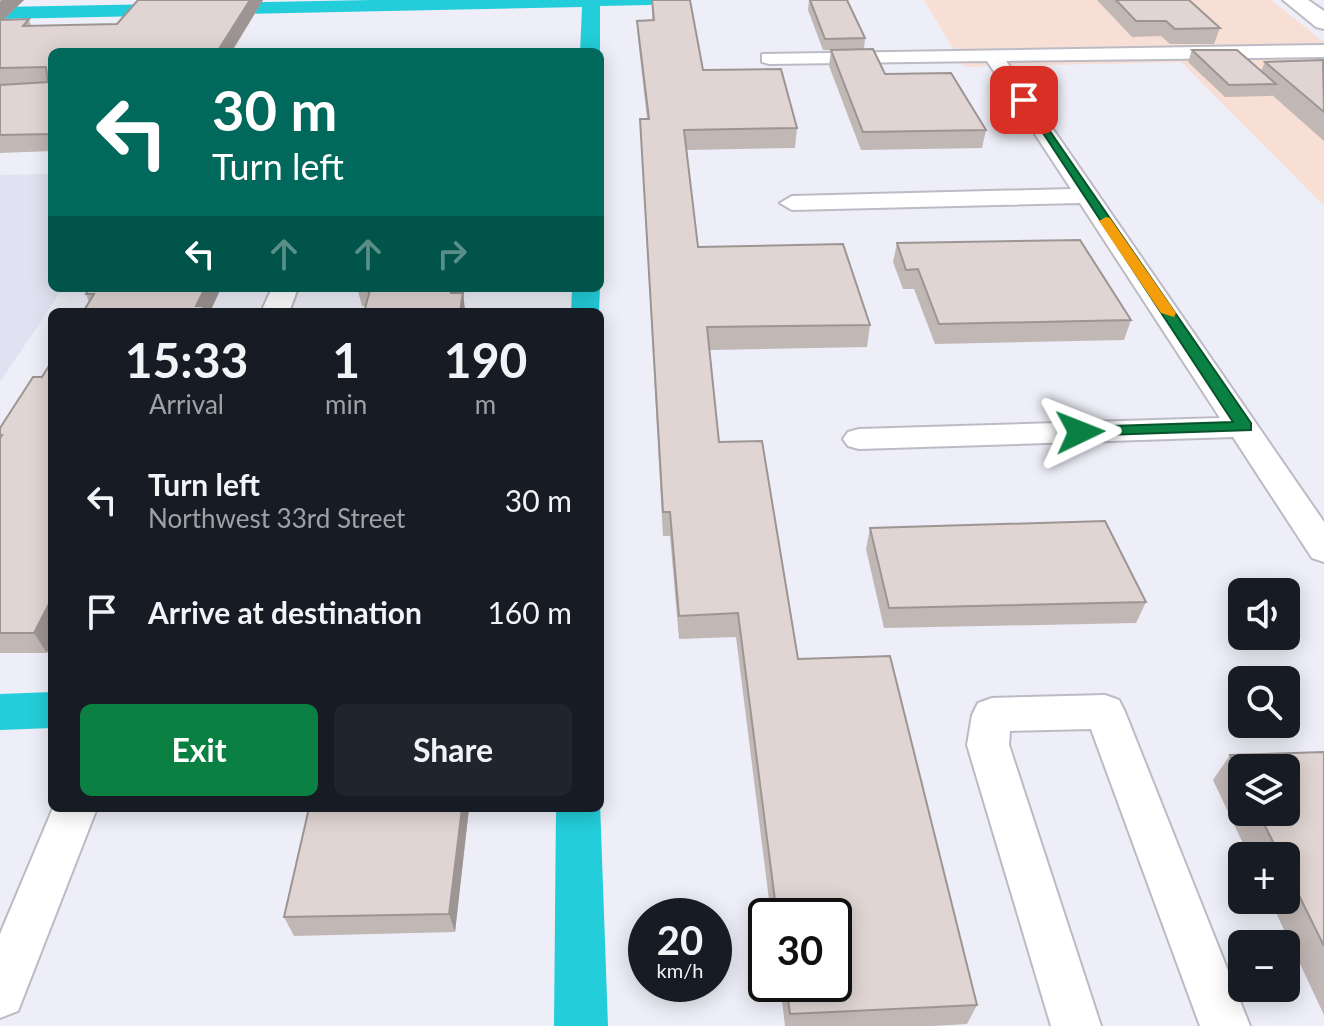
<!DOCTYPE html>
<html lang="en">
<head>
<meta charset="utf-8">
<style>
	:root { --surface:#171b24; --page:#20242c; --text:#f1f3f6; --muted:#9ea1a6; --accent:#0b8043 }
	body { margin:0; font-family:Lato,sans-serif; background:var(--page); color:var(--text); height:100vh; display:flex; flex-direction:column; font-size:30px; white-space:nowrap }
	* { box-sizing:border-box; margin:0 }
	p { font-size:26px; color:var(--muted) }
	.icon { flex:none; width:44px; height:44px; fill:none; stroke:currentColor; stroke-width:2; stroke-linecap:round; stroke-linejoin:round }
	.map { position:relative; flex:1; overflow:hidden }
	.panel { position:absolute; left:48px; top:308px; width:556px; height:504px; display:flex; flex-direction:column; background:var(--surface); border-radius:12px; box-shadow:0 4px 20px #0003 }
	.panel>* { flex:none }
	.hud { position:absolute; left:48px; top:48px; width:556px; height:244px; border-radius:12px; box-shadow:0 4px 20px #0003; background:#00695c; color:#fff; overflow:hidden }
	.fabs { position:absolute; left:1228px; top:578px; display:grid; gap:16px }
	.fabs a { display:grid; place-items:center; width:72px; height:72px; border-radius:12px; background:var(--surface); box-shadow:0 4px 20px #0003; font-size:40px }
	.speed { position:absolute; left:628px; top:898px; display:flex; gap:16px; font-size:40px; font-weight:700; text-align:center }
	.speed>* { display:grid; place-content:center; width:104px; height:104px; border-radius:50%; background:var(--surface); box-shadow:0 4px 20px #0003; line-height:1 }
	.speed small { font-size:20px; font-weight:400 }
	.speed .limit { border:4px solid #111; border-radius:12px; background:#fff; color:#111 }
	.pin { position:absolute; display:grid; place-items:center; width:68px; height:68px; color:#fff; margin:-34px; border-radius:16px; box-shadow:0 4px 12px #0006 }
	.me { position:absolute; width:88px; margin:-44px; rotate:88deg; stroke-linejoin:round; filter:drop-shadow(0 0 6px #0008) }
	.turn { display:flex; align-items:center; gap:28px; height:168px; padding:0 32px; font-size:36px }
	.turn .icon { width:104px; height:104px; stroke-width:2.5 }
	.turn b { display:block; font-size:56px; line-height:68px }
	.lanes { display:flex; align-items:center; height:76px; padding:0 32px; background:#0003; justify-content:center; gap:40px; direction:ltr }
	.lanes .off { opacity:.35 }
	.eta { display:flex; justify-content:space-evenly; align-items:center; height:136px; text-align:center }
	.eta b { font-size:48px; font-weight:700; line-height:56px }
	.primary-button { display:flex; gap:16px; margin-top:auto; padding:16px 32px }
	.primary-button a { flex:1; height:92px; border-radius:12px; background:var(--accent); color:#fff; font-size:32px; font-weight:700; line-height:92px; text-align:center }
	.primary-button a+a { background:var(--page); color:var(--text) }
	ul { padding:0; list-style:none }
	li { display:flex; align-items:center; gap:24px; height:112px; padding:0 32px }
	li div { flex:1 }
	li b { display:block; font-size:30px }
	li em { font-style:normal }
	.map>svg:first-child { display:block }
	.commercial { fill:#f8dfd6 }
	.built { fill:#e2e1f1 }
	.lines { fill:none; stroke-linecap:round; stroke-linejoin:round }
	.canal { fill:#23cdda; fill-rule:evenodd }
	.street-casing { stroke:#bcbbc5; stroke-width:4 }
	.primary-casing { stroke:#bcbbc5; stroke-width:4 }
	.street { fill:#fff; fill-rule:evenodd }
	.primary { fill:#fff; fill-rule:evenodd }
	.wall { fill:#c1b7b5; fill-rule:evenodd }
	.shaded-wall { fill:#9d9593 }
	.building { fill:#e0d5d2; stroke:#9d9593; stroke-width:2 }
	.route { fill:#0b8043; stroke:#07532c; stroke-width:2 }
	.slow { fill:#f59e0b }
</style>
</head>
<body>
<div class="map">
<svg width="1324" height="1026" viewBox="0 0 1324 1026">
	<rect width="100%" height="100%" fill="#eeeef8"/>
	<!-- commercial -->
	<path class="commercial" d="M924 0H1271L1324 42V206L1181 62 964 67Z"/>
	<!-- built -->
	<path class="built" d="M52 174V288H63L0 382V175Z"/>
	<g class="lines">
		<!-- canal -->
		<g class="canal">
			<path d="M371 0H659L650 5 600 6V52H580L582 7 0 19V7Z"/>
			<path d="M572 288H600L599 312H571Z"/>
			<path d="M52 692V728L0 730V694Z"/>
			<path d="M600 803 608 1026H554L556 808H600Z"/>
		</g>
		<!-- street casing -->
		<g class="street-casing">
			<g id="street">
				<path d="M1324 45V57L1006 61 1324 522V562L1312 558 1233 437 859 449 848 446 843 439 848 432 859 429 1220 418 1080 203 792 210 780 203 792 196 1071 189 987 61 769 64 762 62V54Z"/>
				<path d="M272 288H298L289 312H261Z"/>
				<path d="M1105 695 1119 700 1125 712 1250 1026H1200L1091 729 1010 731 1009 745 1101 1026H1051L967 745 972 715 978 703 992 698Z"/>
				<path d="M53 808H97L18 1011 0 1018V934Z"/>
			</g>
		</g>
		<!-- primary casing -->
		<g class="primary-casing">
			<path id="primary" d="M1283 0H1308L1324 11V29L1316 27Z"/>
		</g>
		<!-- street -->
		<use href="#street" class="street"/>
		<!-- primary -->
		<use href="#primary" class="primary"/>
	</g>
	<!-- wall -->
	<g class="wall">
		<path d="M0 0H24L3 20 29 19 31 26 117 24 138 0H263L232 52H52V151L0 153Z"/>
		<path d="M652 0 703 70 797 128 795 148 687 150 698 247 870 325 867 347 710 350 719 442 798 659 977 1005 967 1024 932 1026H785L780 984H834V916H771L736 637 679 639 670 536H663L641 139 640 119H647L638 39 637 21 652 20Z"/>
		<path d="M809 0 865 38 864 49 885 74 986 130 982 148 861 150 829 66 831 50H823L808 10Z"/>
		<path d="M1097 0H1189L1220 28 1214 44H1170L1161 36 1132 37Z"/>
		<path d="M1192 50 1261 71 1265 62 1324 61V141L1272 95 1271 96 1225 97 1188 62Z"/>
		<path d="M897 243 1131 320 1124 340 935 344 914 289H903L893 262Z"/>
		<path d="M221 288 210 312H83L89 302 86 294Z"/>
		<path d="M456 288V293H463L465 309 362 306 358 291Z"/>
		<path d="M42 377 47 653H0V428Z"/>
		<path d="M870 528 1146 602 1136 623 884 628 866 549Z"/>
		<path d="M1324 752V1015L1270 900H1286V856H1249L1213 780 1230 755ZM1242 768 1286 812H1242Z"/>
		<path d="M469 808 455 932 294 936 284 917Z"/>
	</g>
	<!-- shaded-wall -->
	<g class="shaded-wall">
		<path d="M2 0H24L0 23V2Z"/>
		<path d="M250 0H263L231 52H217Z"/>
		<path d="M205 288H221L210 312H199L196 306Z"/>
		<path d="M463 293 465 312H460Z"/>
		<path d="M52 598V642L47 653 34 633Z"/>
		<path d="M462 808H469L455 932 449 914Z"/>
	</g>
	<!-- building -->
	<g class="building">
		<path d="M138 0H250L217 52H52V134L0 135V85L48 82 46 67 0 68V20L29 19 23 26 117 24Z"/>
		<path d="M652 0H690L703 70 781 69 797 128 684 130 698 247 843 244 870 325 707 327 719 442 762 441 798 659 890 656 977 1005 790 1014 786 984H834V916H777L738 613 679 616 670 512H663L640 119H649L637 21 654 20Z"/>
		<path d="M810 0H847L865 38 825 39Z"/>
		<path d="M1116 0H1189L1220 28 1175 29 1166 21H1136Z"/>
		<path d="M873 49 885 74 951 73 986 130 863 132 831 50Z"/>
		<path d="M1192 50H1237L1276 84 1229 85Z"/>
		<path d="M1323 60 1324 112 1265 62Z"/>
		<path d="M1080 240 1131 320 939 324 918 269 906 270 897 243Z"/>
		<path d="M89 288H205L196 306H204L201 312H83L94 294H86Z"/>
		<path d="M359 288H452L451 293H463L460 312H364L370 290 358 291Z"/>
		<path d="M52 361V598L34 633H0V438L2 435H0V428L33 377H42Z"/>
		<path d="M1105 521 1146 602 889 608 870 528Z"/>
		<path d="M1324 752V946L1286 869V856H1280L1258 812H1286V768H1242V780L1230 755Z"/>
		<path d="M309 808H462L449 914 284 917Z"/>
	</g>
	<!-- route -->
	<path class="route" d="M1020 98H1027L1251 423V430L1074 436 1071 432 1080 427 1233 422Z"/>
	<!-- slow -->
	<path class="slow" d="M1106 217 1110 218 1176 313 1174 317 1161 313 1099 221Z"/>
</svg>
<div class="fabs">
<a><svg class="icon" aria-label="sound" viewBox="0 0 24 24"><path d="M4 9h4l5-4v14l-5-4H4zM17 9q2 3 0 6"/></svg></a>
<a><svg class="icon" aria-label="search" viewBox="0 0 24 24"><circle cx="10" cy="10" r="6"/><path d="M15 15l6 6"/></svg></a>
<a><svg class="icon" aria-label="layers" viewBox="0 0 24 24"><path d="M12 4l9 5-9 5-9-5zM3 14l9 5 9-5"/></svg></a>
<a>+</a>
<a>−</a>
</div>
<div class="speed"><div>20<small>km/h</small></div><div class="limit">30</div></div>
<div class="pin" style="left:1024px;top:100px;background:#d93025"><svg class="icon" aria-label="arrive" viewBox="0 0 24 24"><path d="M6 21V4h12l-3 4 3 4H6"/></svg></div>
<svg class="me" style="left:1080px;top:432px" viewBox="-20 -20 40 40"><path d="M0-17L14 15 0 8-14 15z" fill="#0b8043" stroke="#fff" stroke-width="4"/></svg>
<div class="hud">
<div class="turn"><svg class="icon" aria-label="left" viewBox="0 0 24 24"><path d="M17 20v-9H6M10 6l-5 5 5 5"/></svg><div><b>30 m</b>Turn left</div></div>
<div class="lanes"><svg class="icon" aria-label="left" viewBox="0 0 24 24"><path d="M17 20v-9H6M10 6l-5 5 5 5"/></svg><svg class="icon off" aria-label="ahead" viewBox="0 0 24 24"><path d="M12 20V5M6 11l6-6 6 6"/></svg><svg class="icon off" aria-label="ahead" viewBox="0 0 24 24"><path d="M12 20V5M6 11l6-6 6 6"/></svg><svg class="icon off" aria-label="right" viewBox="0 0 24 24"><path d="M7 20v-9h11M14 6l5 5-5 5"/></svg></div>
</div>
<section class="panel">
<div class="eta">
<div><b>15:33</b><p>Arrival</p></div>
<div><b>1</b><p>min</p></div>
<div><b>190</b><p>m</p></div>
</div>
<ul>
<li><svg class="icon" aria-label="left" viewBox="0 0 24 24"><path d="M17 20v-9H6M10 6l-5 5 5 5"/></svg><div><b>Turn left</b><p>Northwest 33rd Street</p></div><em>30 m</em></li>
<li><svg class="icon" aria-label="arrive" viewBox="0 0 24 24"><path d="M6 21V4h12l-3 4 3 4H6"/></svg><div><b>Arrive at destination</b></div><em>160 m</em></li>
</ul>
<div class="primary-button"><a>Exit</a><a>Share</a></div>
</section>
</div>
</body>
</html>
